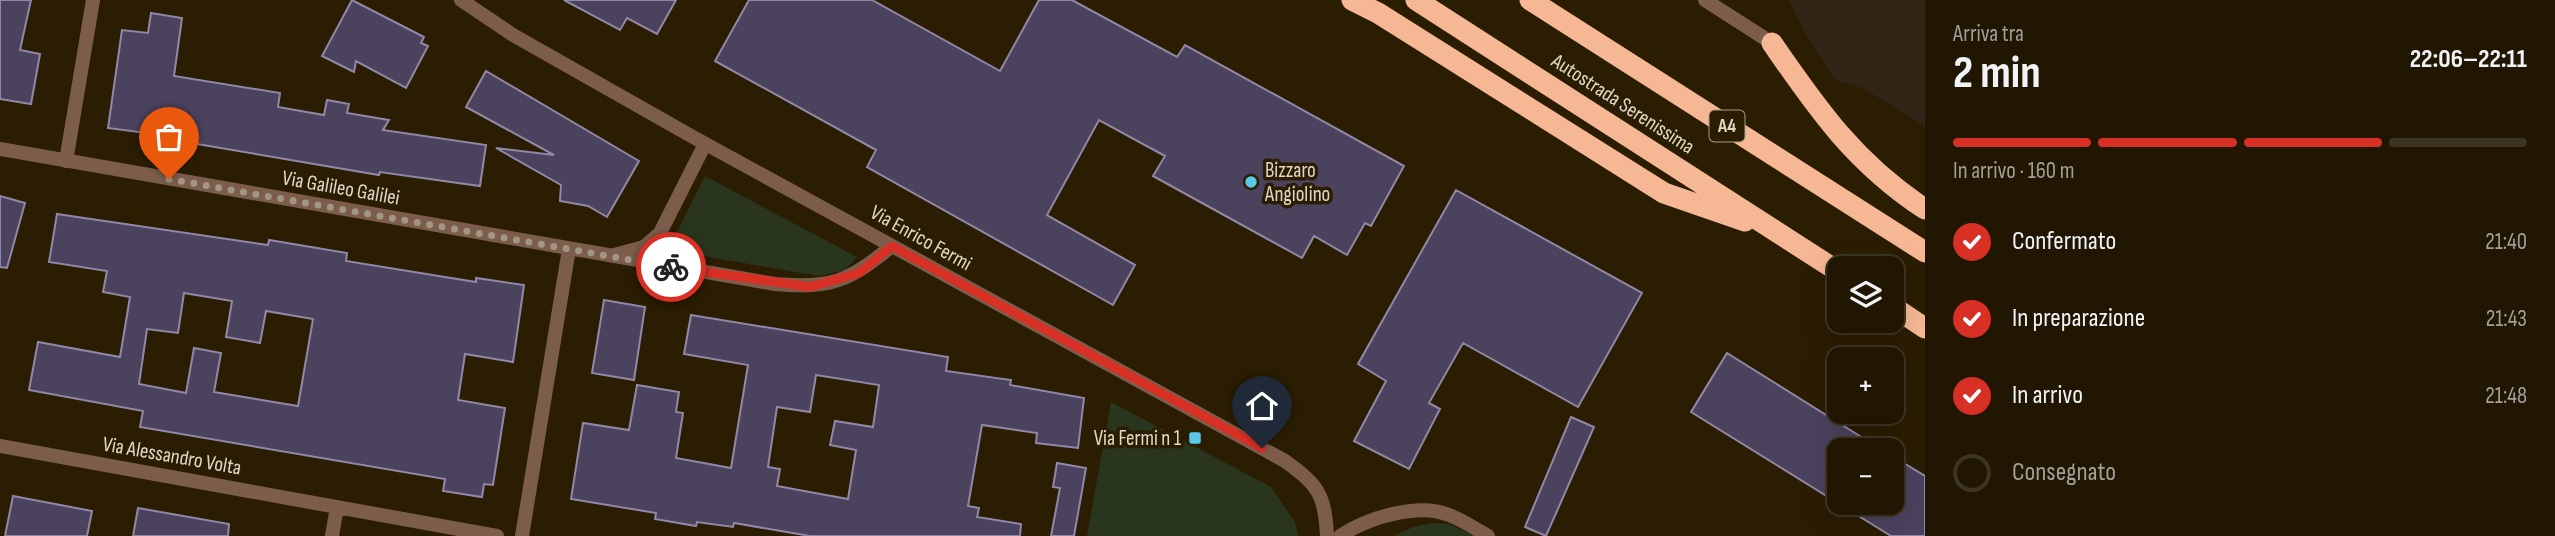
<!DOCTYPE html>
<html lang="it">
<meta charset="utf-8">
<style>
body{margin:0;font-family:"Sofia Sans Condensed",sans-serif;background:#281f0c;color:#f1f3f6;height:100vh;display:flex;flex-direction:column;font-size:26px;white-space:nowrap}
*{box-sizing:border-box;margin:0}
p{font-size:23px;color:#a29f99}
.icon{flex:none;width:38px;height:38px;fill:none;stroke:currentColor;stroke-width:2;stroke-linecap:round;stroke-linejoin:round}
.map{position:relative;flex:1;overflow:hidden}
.sheet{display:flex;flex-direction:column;background:#201602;width:630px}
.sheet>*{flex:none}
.tools{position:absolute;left:1827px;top:256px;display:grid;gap:14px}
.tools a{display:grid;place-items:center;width:77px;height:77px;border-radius:14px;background:#201602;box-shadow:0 7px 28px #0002,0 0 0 2px #3d3524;font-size:35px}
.pin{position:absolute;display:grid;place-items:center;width:60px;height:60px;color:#fff;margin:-72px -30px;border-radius:50% 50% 50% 0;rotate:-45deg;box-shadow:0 0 7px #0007}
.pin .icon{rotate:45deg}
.courier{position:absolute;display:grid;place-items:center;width:70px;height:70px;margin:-35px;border:5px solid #d93025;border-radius:50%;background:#fff;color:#222;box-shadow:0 2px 9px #0007}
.overview em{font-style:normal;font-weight:700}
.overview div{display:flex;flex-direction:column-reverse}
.overview{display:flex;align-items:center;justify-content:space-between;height:119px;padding:0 28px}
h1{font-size:46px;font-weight:700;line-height:52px}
.bar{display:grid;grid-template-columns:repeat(4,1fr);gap:10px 7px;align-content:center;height:84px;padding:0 28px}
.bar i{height:9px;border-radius:5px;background:#3d3524}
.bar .current{background:#d93025}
.bar p{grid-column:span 4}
ol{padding:0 28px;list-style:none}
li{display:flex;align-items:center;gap:21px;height:77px}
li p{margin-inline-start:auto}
li .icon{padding:7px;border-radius:50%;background:#d93025;color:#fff;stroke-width:4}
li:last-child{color:#a29f99}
li i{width:38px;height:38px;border:4px solid #3d3524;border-radius:50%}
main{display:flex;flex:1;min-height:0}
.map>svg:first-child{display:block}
.commercial{fill:#312417}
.green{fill:#29351d}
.building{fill:#4b425e;stroke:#9188a7;stroke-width:2;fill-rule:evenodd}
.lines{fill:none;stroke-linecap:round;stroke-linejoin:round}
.lane{stroke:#7c5d4c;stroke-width:14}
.street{stroke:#7c5d4c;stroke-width:14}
.highway{stroke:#f5b794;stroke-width:21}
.done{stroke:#a19682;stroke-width:7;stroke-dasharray:0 12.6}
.route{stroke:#d93025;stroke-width:9}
.poi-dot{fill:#5ac8e6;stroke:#2b1d02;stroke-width:2.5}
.labels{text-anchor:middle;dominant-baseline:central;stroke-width:7;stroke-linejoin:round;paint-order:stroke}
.shield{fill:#2b1d02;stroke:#aa9f8c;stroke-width:2}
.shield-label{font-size:19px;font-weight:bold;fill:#e0d7c7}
.street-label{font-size:21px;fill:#e0d7c7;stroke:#2b1d02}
.poi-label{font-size:21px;fill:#e0d7c7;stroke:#2b1d02;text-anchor:start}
</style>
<main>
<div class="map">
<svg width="1925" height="536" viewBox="0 0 1925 536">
<rect width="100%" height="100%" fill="#2b1d02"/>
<!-- commercial -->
<path class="commercial" d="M 1789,0 L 1925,0 L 1925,127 L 1865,89 L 1835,80 L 1808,38 Z"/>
<!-- green -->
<path class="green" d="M 705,176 L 857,257 L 845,270 L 819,276 L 679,252 L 674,248 L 676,234 Z
M 1111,402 L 1271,487 L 1295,522 L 1298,536 L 1087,536 Z
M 1432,523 L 1450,524 L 1474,536 L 1394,536 L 1413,527 Z"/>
<!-- building -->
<path class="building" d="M 0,0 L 31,0 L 20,50 L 40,54 L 31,104 L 0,99 Z
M 352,0 L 424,37 L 421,43 L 428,46 L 406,88 L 356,61 L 354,72 L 322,56 Z
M 564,0 L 676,0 L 657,34 L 627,18 L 620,30 Z
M 749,0 L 872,0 L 1000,71 L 1039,0 L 1072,0 L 1177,57 L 1185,45 L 1404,166 L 1371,226 L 1365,223 L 1347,255 L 1314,236 L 1302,258 L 1153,176 L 1165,156 L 1099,120 L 1047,215 L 1135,265 L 1113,305 L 867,167 L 876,150 L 715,61 Z
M 151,13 L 182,18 L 174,76 L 280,93 L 278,107 L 324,115 L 327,100 L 349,104 L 347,113 L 389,120 L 383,130 L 486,145 L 480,186 L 380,172 L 379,175 L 191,143 L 192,139 L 108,128 L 122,30 L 148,33 Z
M 486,71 L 639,161 L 607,217 L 588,206 L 560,201 L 561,185 L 496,148 L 554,155 L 466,107 Z
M 1456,190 L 1642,293 L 1578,407 L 1463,343 L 1429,403 L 1440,409 L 1409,469 L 1354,441 L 1386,381 L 1358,364 Z
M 0,196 L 25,203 L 7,268 L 0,267 Z
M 57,214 L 268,245 L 269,240 L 347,253 L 346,261 L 476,282 L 476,278 L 524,285 L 513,362 L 465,354 L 458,400 L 505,408 L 493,485 L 484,484 L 482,497 L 443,491 L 445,479 L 140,427 L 143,411 L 29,390 L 38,342 L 120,357 L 130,297 L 103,292 L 107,271 L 49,262 ZM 184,293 L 232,301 L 226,337 L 260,343 L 266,311 L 313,319 L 298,406 L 214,392 L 221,353 L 194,348 L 186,393 L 139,384 L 147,329 L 178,333 Z
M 604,300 L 645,307 L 634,380 L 592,373 Z
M 691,315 L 948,357 L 946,371 L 1011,380 L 1010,385 L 1084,398 L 1078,448 L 1036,443 L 1037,433 L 982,425 L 968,506 L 979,508 L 977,517 L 1021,524 L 1020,536 L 810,536 L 734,523 L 733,527 L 697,522 L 696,526 L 655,519 L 656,513 L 571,499 L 583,423 L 629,430 L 637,385 L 679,392 L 676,412 L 683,413 L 676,458 L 731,468 L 748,365 L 684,354 ZM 816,375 L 879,385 L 873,427 L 835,421 L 830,445 L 856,450 L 848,499 L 777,486 L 780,469 L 768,467 L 777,407 L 810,412 Z
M 1727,353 L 1882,450 L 1839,450 L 1839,502 L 1892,502 L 1892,456 L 1925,476 L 1925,536 L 1891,536 L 1691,412 Z
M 1571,417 L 1594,427 L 1546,536 L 1525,527 Z
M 1057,463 L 1086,468 L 1074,536 L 1051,536 L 1060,488 L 1053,487 Z
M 13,496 L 92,511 L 87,536 L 5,536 Z
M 138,508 L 229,524 L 228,536 L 133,536 Z"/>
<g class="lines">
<!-- lane -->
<path class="lane" d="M 1705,0 L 1772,43"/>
<!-- street -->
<path class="street" d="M 461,0 L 513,35 L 693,137 L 1285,461 C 1318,485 1325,494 1327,536
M 0,149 L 775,284 C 832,289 849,281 892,246
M 66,161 L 93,0
M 660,233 C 660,251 671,257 684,267
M 614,255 L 644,247 L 660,233 L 705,144
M 0,446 L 497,536
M 332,536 L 337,507
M 522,536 L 569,249
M 1340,536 C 1367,518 1418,502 1449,515 C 1463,520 1475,529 1488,536"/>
<!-- highway -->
<path class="highway" d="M 1352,0 L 1378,13 L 1664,193 L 1745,221
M 1416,0 L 1839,272
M 1530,0 L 1925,252
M 1772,43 C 1818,110 1856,164 1925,209
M 1892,306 L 1925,328"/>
</g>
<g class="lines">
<!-- done -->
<path class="done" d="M 169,179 L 671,267"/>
<!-- route -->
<path class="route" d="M 671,267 L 810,287 L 859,273 L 892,246 L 1262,448"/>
</g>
<!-- markers -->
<g class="poi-dot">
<circle cx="1251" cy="182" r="7"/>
<rect x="1188" y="431" width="14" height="14" rx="3.5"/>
</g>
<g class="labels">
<!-- shield labels -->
<rect class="shield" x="1709.5" y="110.5" width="35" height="31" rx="5"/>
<g class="shield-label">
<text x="1727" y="126">A4</text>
</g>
<!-- street labels -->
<g class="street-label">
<text transform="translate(1623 104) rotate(33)">Autostrada Serenissima</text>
<text transform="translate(341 188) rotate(10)">Via Galileo Galilei</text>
<text transform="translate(921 238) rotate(29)">Via Enrico Fermi</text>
<text transform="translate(172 456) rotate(10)">Via Alessandro Volta</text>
</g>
<!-- poi labels -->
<g class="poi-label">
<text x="1265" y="170">Bizzaro<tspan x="1265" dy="24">Angiolino</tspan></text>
<text x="1181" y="438" text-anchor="end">Via Fermi n 1</text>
</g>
</g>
</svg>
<div class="tools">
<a><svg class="icon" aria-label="layers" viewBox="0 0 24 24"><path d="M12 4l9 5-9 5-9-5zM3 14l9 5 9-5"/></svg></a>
<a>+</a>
<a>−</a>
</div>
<div class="pin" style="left:169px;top:179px;background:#ea580c"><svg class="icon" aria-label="bag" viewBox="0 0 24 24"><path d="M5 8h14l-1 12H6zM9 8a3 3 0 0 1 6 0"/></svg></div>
<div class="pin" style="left:1262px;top:448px;background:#1f2937"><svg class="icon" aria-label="home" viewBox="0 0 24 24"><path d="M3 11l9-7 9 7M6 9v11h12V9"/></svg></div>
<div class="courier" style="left:671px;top:267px"><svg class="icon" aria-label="bike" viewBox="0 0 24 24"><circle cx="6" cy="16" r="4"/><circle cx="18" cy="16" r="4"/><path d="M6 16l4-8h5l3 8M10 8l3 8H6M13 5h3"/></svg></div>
</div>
<section class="sheet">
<div class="overview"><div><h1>2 min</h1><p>Arriva tra</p></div><em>22:06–22:11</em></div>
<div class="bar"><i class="current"></i><i class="current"></i><i class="current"></i><i></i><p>In arrivo · 160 m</p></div>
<ol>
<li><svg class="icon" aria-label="check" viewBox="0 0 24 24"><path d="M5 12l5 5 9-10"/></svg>Confermato<p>21:40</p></li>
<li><svg class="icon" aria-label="check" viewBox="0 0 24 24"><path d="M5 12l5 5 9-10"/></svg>In preparazione<p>21:43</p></li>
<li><svg class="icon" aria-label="check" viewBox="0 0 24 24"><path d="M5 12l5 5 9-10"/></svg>In arrivo<p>21:48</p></li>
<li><i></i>Consegnato</li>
</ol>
</section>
</main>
